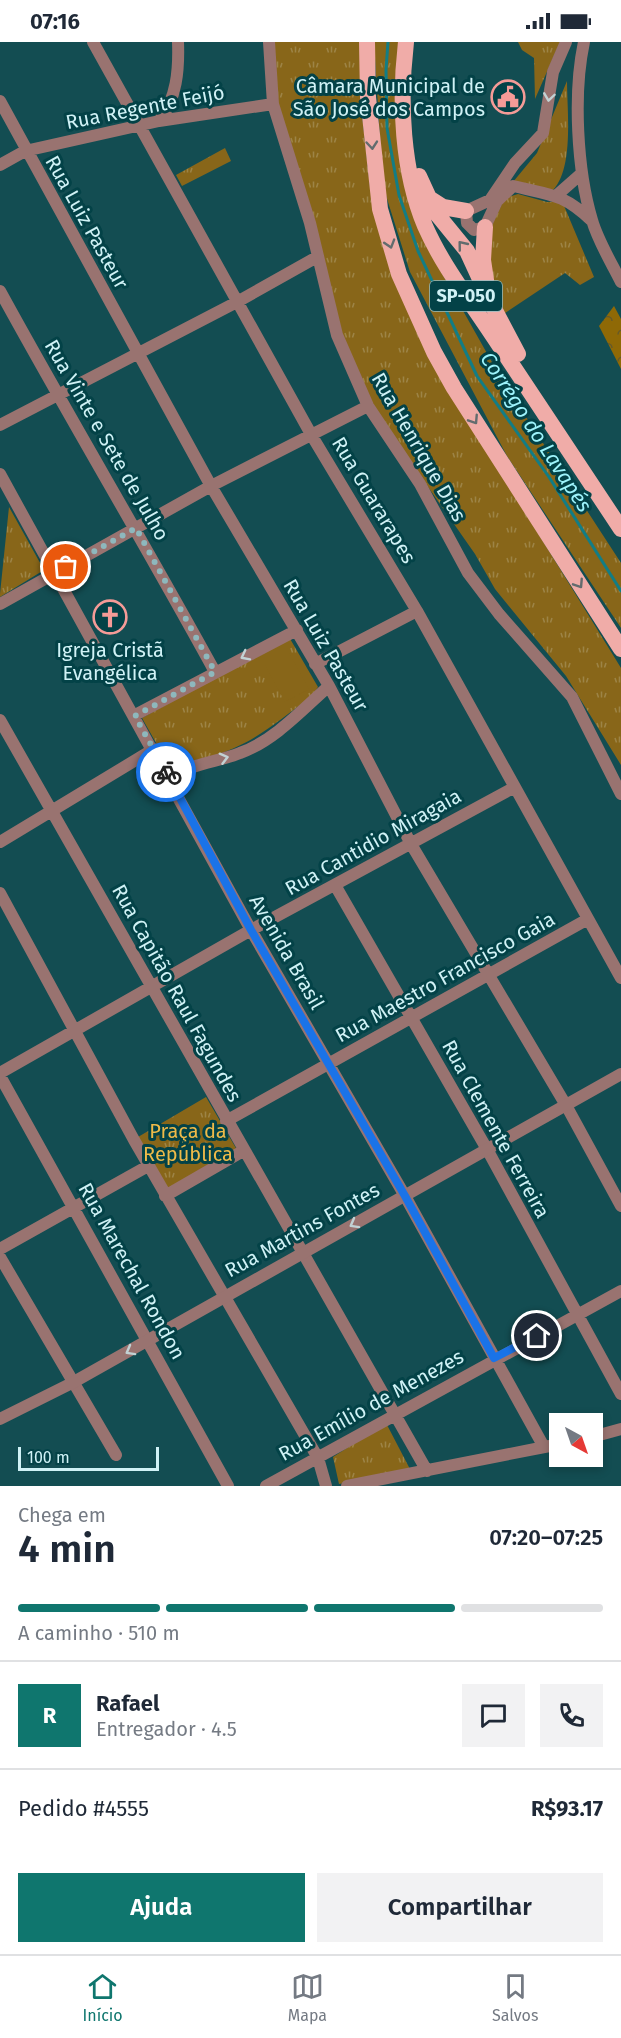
<!DOCTYPE html>
<html lang="pt">
<meta charset="utf-8">
<style>
body{margin:0;font-family:"Fira Sans",sans-serif;background:#f2f2f3;color:#1f2937;height:100vh;display:flex;flex-direction:column;font-size:22px;white-space:nowrap}
*{box-sizing:border-box;margin:0}
p{font-size:20px;color:#747a83}
.icon{flex:none;width:33px;height:33px;fill:none;stroke:currentColor;stroke-width:2;stroke-linecap:round;stroke-linejoin:round}
.map{position:relative;height:1444px;overflow:hidden}
.panel{display:flex;flex-direction:column;background:#fff;flex:1}
.panel>*{flex:none}
.needle{width:39px;rotate:140deg}
.controls{position:absolute;left:549px;top:1371px;display:grid;gap:12px}
.controls a{display:grid;place-items:center;width:54px;height:54px;border-radius:0px;background:#fff;box-shadow:0 3px 9px #0003;font-size:30px}
.scale{position:absolute;left:18px;bottom:15px;width:141px;box-sizing:border-box;padding-left:6px;border:3px solid #d0f2f6;border-top:0;font-size:16px;line-height:21px;white-space:nowrap;color:#d0f2f6;-webkit-text-stroke:4px #034247;paint-order:stroke}
.pin{position:absolute;display:grid;place-items:center;width:51px;height:51px;color:#fff;margin:-26px;border:3px solid #fff;border-radius:50%;box-shadow:0 2px 6px #0007}
.courier{position:absolute;display:grid;place-items:center;width:60px;height:60px;margin:-30px;border:4px solid #1a73e8;border-radius:50%;background:#fff;color:#222;box-shadow:0 2px 8px #0007}
.overview em{font-style:normal;font-weight:600}
.overview div{display:flex;flex-direction:column-reverse}
.overview{display:flex;align-items:center;justify-content:space-between;height:102px;padding:0 18px}
h1{font-size:39px;font-weight:600;line-height:45px}
.bar{display:grid;grid-template-columns:repeat(4,1fr);gap:9px 6px;align-content:center;height:72px;padding:0 18px}
.bar i{height:8px;border-radius:4px;background:#e0e1e3}
.bar .on{background:#0f766e}
.bar p{grid-column:span 4}
.line{display:flex;align-items:center;gap:15px;padding:0 18px;border-top:2px solid #e0e1e3}
.line div{flex:1}
.round{display:grid;place-items:center;flex:none;width:63px;height:63px;border-radius:0px;background:#f2f2f3}
.button{display:flex;gap:12px;margin-top:auto;padding:12px 18px}
.button a{flex:1;height:69px;border-radius:0px;background:#0f766e;color:#fff;font-size:24px;font-weight:600;line-height:69px;text-align:center}
.button a+a{background:#f2f2f3;color:#1f2937}
.status{display:flex;justify-content:space-between;align-items:center;height:42px;padding:0 30px;background:#fff;direction:ltr}
.status svg{height:16px;fill:currentColor}
.dock{display:flex;justify-content:space-around;align-items:center;height:84px;border-top:2px solid #e0e1e3;background:#fff;font-size:16px;color:#747a83}
.dock a{display:grid;justify-items:center;gap:3px}
.dock .on{color:#0f766e}
.map>svg:first-child{display:block}
.grass{fill:url(#grass-tufts)}
.forest{fill:url(#forest-crowns)}
.pitch{fill:#886619}
.lines{fill:none;stroke-linecap:round;stroke-linejoin:round}
.stream{stroke:#127d85;stroke-width:3}
.minor{stroke:#997370;stroke-width:12}
.tertiary{stroke:#997370;stroke-width:12}
.trunk{stroke:#f0aca8;stroke-width:16}
.oneway{stroke:#c2d2d4}
.oneway2{stroke:#626c6e}
.done{stroke:#8eb8bd;stroke-width:6;stroke-dasharray:0 10.8}
.route{stroke:#1a73e8;stroke-width:8}
.labels{text-anchor:middle;dominant-baseline:central;stroke-width:6;stroke-linejoin:round;paint-order:stroke}
.shield{fill:#034247;stroke:#92bdc2;stroke-width:1.5}
.shield-label{font-size:18px;font-weight:bold;fill:#d0f2f6}
.poi-label{font-size:20px;fill:#d0f2f6;stroke:#034247;text-anchor:end}
.street-label{font-size:20px;fill:#d0f2f6;stroke:#034247}
.park-label{font-size:20px;fill:#eeba49;stroke:#034247}
.water-label{font-size:21px;font-style:italic;fill:#9ef4fc;stroke:#034247}
</style>
<div class="status"><b>07:16</b><svg viewBox="0 0 49 12"><path d="M0 12V9h3v3zM5 12V6h3v6zM10 12V3h3v9zM15 12V0h3v12zM26 1h20v11H26zM47 4h2v5h-2z"/></svg></div>
<div class="map">
<svg width="621" height="1444" viewBox="0 0 621 1444">
<defs>
<pattern id="grass-tufts" width="24" height="20" patternUnits="userSpaceOnUse" patternTransform="scale(1.5)"><rect width="24" height="20" fill="#886619"/><path d="M3 7l-1-3M5 7V3M7 7l1-3M15 17l-1-3M17 17v-4M19 17l1-3" fill="none" stroke="#9d8446"/></pattern>
<pattern id="forest-crowns" width="20" height="18" patternUnits="userSpaceOnUse" patternTransform="scale(1.5)"><rect width="20" height="18" fill="#8f6906"/><path d="M2 6a3 3 0 1 1 6 0M12 15a3 3 0 1 1 6 0" fill="none" stroke="#665928"/></pattern>
</defs>
<rect width="100%" height="100%" fill="#134d52"/>
<!-- grass -->
<path class="grass" d="M 273,0 L 360,0 L 360,55 L 370,145 L 398,234 L 491,415 L 621,626 L 621,723 L 566,634 L 495,547 L 475,512 L 370,362 L 340,292 L 275,60 Z
M 374,0 L 400,0 L 399,80 L 435,219 L 502,338 L 621,521 L 621,586 L 507,414 L 410,230 L 383,144 Z
M 518,0 L 560,0 L 535,57 L 534,16 L 522,8 Z
M 567,39 C 567,69 574,126 553,148 L 513,140 L 537,111 Z
M 225,106 L 231,119 L 182,144 L 176,133 Z
M 518,152 L 547,160 L 562,159 L 594,235 L 580,243 L 565,231 L 502,273 C 491,251 486,212 491,187 C 494,176 500,166 505,156 Z
M 9,465 L 44,528 L 0,555 L 0,552 Z
M 289,595 L 318,645 L 312,654 C 260,693 237,715 168,722 L 142,676 Z
M 206,1055 L 237,1108 L 167,1148 L 138,1095 Z
M 386,1381 L 411,1429 L 339,1442 L 333,1415 Z"/>
<!-- forest -->
<path class="forest" d="M 614,264 L 621,277 L 621,327 L 599,284 Z"/>
<!-- pitch -->
<path class="pitch" d="M 289,611 L 309,647 L 285,660 L 265,623 Z"/>
<g class="lines">
<!-- stream -->
<path class="stream" d="M 388,0 L 386,28 L 387,86 L 399,153 L 418,209 L 477,334 L 549,435 L 621,549"/>
<!-- minor -->
<path class="minor" d="M 93,0 L 312,394 L 417,569 L 621,936
M 269,0 L 273,62 L 310,181 L 337,293 L 368,364 L 420,442 L 468,531 L 499,572 L 572,655 L 621,752
M 566,0 L 553,30 L 543,91 L 515,121 L 490,158 L 466,169 L 467,181 L 474,188 L 485,185 L 497,159 L 513,144 C 550,153 563,151 592,179
M 584,0 C 573,51 577,128 592,178 C 598,199 611,220 621,240
M 0,59 L 211,444 L 329,644 L 411,802 L 567,1065 L 621,1164
M 159,79 C 177,57 179,27 178,0
M 0,123 L 25,109 L 159,79 L 273,62
M 557,153 L 582,131
M 0,249 C 70,377 145,502 215,630
M 0,383 L 237,260 L 317,215
M 0,432 L 251,888 L 405,1154 L 544,1405
M 0,562 L 211,444 L 368,364
M 315,622 L 417,569
M 135,673 L 297,588
M 0,678 L 427,1429
M 171,738 C 191,720 216,721 240,711 C 274,699 303,667 329,644
M 0,800 L 154,707
M 335,843 L 488,1109 L 621,1352
M 0,851 L 134,1098 L 318,1416 L 326,1444
M 0,1031 L 251,888 L 515,745
M 0,1034 L 228,1444
M 226,1079 L 588,877
M 165,1154 L 243,1109
M 0,1207 L 148,1124
M 0,1215 L 116,1413
M 592,1395 L 621,1387
M 266,1444 L 621,1249
M 347,1444 L 560,1402"/>
<!-- tertiary -->
<path class="tertiary" d="M 0,1377 L 72,1341 L 621,1032"/>
<!-- trunk -->
<path class="trunk" d="M 367,0 L 368,55 L 380,167 L 399,232 L 434,310 L 454,346 L 621,607
M 406,0 C 399,59 402,129 425,184 C 443,225 471,260 495,297 C 537,360 579,424 621,487
M 419,134 L 436,171 L 467,209 L 490,259 L 518,312
M 429,156 L 443,165 L 466,169
M 485,185 L 483,218 L 486,238"/>
</g>
<!-- one-way arrows -->
<defs><path id="oneway-chevron" d="M-2-3.5L2.5 0L-2 3.5" fill="none" stroke-width="1.6" stroke-linecap="round" stroke-linejoin="round" transform="scale(1.5)"/></defs>
<g class="oneway">
<use href="#oneway-chevron" transform="translate(549 55) rotate(98)"/>
<use href="#oneway-chevron" transform="translate(245 614) rotate(153)"/>
<use href="#oneway-chevron" transform="translate(224 716) rotate(-15)"/>
<use href="#oneway-chevron" transform="translate(354 1182) rotate(151)"/>
<use href="#oneway-chevron" transform="translate(130 1309) rotate(151)"/>
</g>
<g class="oneway2">
<use href="#oneway-chevron" transform="translate(372 103) rotate(85)"/>
<use href="#oneway-chevron" transform="translate(390 202) rotate(73)"/>
<use href="#oneway-chevron" transform="translate(462 203) rotate(-129)"/>
<use href="#oneway-chevron" transform="translate(474 378) rotate(57)"/>
<use href="#oneway-chevron" transform="translate(579 542) rotate(57)"/>
</g>
<g class="lines">
<!-- done -->
<path class="done" d="M 66,525 L 136,486 L 215,630 L 135,674 L 166,730"/>
<!-- route -->
<path class="route" d="M 166,730 L 251,888 L 405,1154 L 494,1316 L 537,1294"/>
</g>
<!-- icons -->
<defs>
<g id="civic-ring" transform="scale(1.725)"><circle r="9.5" fill="#034247" stroke="#f59b97" stroke-width="1.5"/><path d="M-.6-6.5H3V-4.5H.6V-3L4-1V1h2V6H-6V1h2V-1L-.6-3ZM-1.2 2.5V6h2.4V2.5Z" fill="#f59b97"/></g>
<g id="church-ring" transform="scale(1.725)"><circle r="9.5" fill="#034247" stroke="#f59b97" stroke-width="1.5"/><path d="M-1.2-6h2.4v3.5h3.3v2.4h-3.3V6h-2.4V-.1h-3.3v-2.4h3.3Z" fill="#f59b97"/></g>
</defs>
<g fill-rule="evenodd">
<use href="#civic-ring" x="508" y="55"/>
<use href="#church-ring" x="110" y="575"/>
</g>
<g class="labels">
<!-- shield labels -->
<rect class="shield" x="430" y="239" width="72" height="30" rx="4.5"/>
<g class="shield-label">
<text x="466" y="254">SP-050</text>
</g>
<!-- poi labels -->
<g class="poi-label">
<text x="485" y="44">Câmara Municipal de<tspan x="485" dy="23">São José dos Campos</tspan></text>
<text x="110" y="608" text-anchor="middle">Igreja Cristã<tspan x="110" dy="23">Evangélica</tspan></text>
</g>
<!-- street labels -->
<g class="street-label">
<text transform="translate(145 65) rotate(-11)">Rua Regente Feijó</text>
<text transform="translate(87 180) rotate(61)">Rua Luiz Pasteur</text>
<text transform="translate(107 398) rotate(60)">Rua Vinte e Sete de Julho</text>
<text transform="translate(419 405) rotate(60)">Rua Henrique Dias</text>
<text transform="translate(374 458) rotate(59)">Rua Guararapes</text>
<text transform="translate(326 603) rotate(60)">Rua Luiz Pasteur</text>
<text transform="translate(373 800) rotate(-29)">Rua Cantidio Miragaia</text>
<text transform="translate(287 910) rotate(60)">Avenida Brasil</text>
<text transform="translate(445 935) rotate(-29)">Rua Maestro Francisco Gaia</text>
<text transform="translate(177 951) rotate(61)">Rua Capitão Raul Fagundes</text>
<text transform="translate(496 1087) rotate(61)">Rua Clemente Ferreira</text>
<text transform="translate(302 1188) rotate(-29)">Rua Martins Fontes</text>
<text transform="translate(132 1229) rotate(61)">Rua Marechal Rondon</text>
<text transform="translate(371 1363) rotate(-29)">Rua Emílio de Menezes</text>
</g>
<!-- park labels -->
<g class="park-label">
<text x="188" y="1089">Praça da<tspan x="188" dy="23">República</tspan></text>
</g>
<!-- water labels -->
<g class="water-label">
<text transform="translate(536 390) rotate(57)">Corrégo do Lavapés</text>
</g>
</g>
</svg>
<div class="controls">
<a><svg class="needle" viewBox="-14 -14 28 28"><path d="M0-13l5 13h-10z" fill="#e53935"/><path d="M0 13l5-13h-10z" fill="#747a83"/></svg></a>
</div>
<div class="scale">100 m</div>
<div class="pin" style="left:66px;top:525px;background:#ea580c"><svg class="icon" aria-label="bag" viewBox="0 0 24 24"><path d="M5 8h14l-1 12H6zM9 8a3 3 0 0 1 6 0"/></svg></div>
<div class="pin" style="left:537px;top:1294px;background:#1f2937"><svg class="icon" aria-label="home" viewBox="0 0 24 24"><path d="M3 11l9-7 9 7M6 9v11h12V9"/></svg></div>
<div class="courier" style="left:166px;top:730px"><svg class="icon" aria-label="bike" viewBox="0 0 24 24"><circle cx="6" cy="16" r="4"/><circle cx="18" cy="16" r="4"/><path d="M6 16l4-8h5l3 8M10 8l3 8H6M13 5h3"/></svg></div>
</div>
<section class="panel">
<div class="overview"><div><h1>4 min</h1><p>Chega em</p></div><em>07:20–07:25</em></div>
<div class="bar"><i class="on"></i><i class="on"></i><i class="on"></i><i></i><p>A caminho · 510 m</p></div>
<div class="line" style="height:108px"><b class="round" style="background:#0f766e;color:#fff">R</b><div><b>Rafael</b><p>Entregador · 4.5</p></div><a class="round"><svg class="icon" aria-label="chat" viewBox="0 0 24 24"><path d="M4 5h16v11H9l-5 4z"/></svg></a><a class="round"><svg class="icon" aria-label="phone" viewBox="0 0 24 24"><path d="M5 4h4l2 5-3 2q2 4 5 5l2-3 5 2v4C11 20 4 13 5 4z"/></svg></a></div>
<div class="line" style="height:78px"><div>Pedido #4555</div><b>R$93.17</b></div>
<div class="button"><a>Ajuda</a><a>Compartilhar</a></div>
</section>
<nav class="dock">
<a class="on"><svg class="icon" aria-label="home" viewBox="0 0 24 24"><path d="M3 11l9-7 9 7M6 9v11h12V9"/></svg>Início</a>
<a><svg class="icon" aria-label="map" viewBox="0 0 24 24"><path d="M3 6l6-2 6 2 6-2v14l-6 2-6-2-6 2zM9 4v14M15 6v14"/></svg>Mapa</a>
<a><svg class="icon" aria-label="saved" viewBox="0 0 24 24"><path d="M7 4h10v16l-5-4-5 4z"/></svg>Salvos</a>
</nav>
